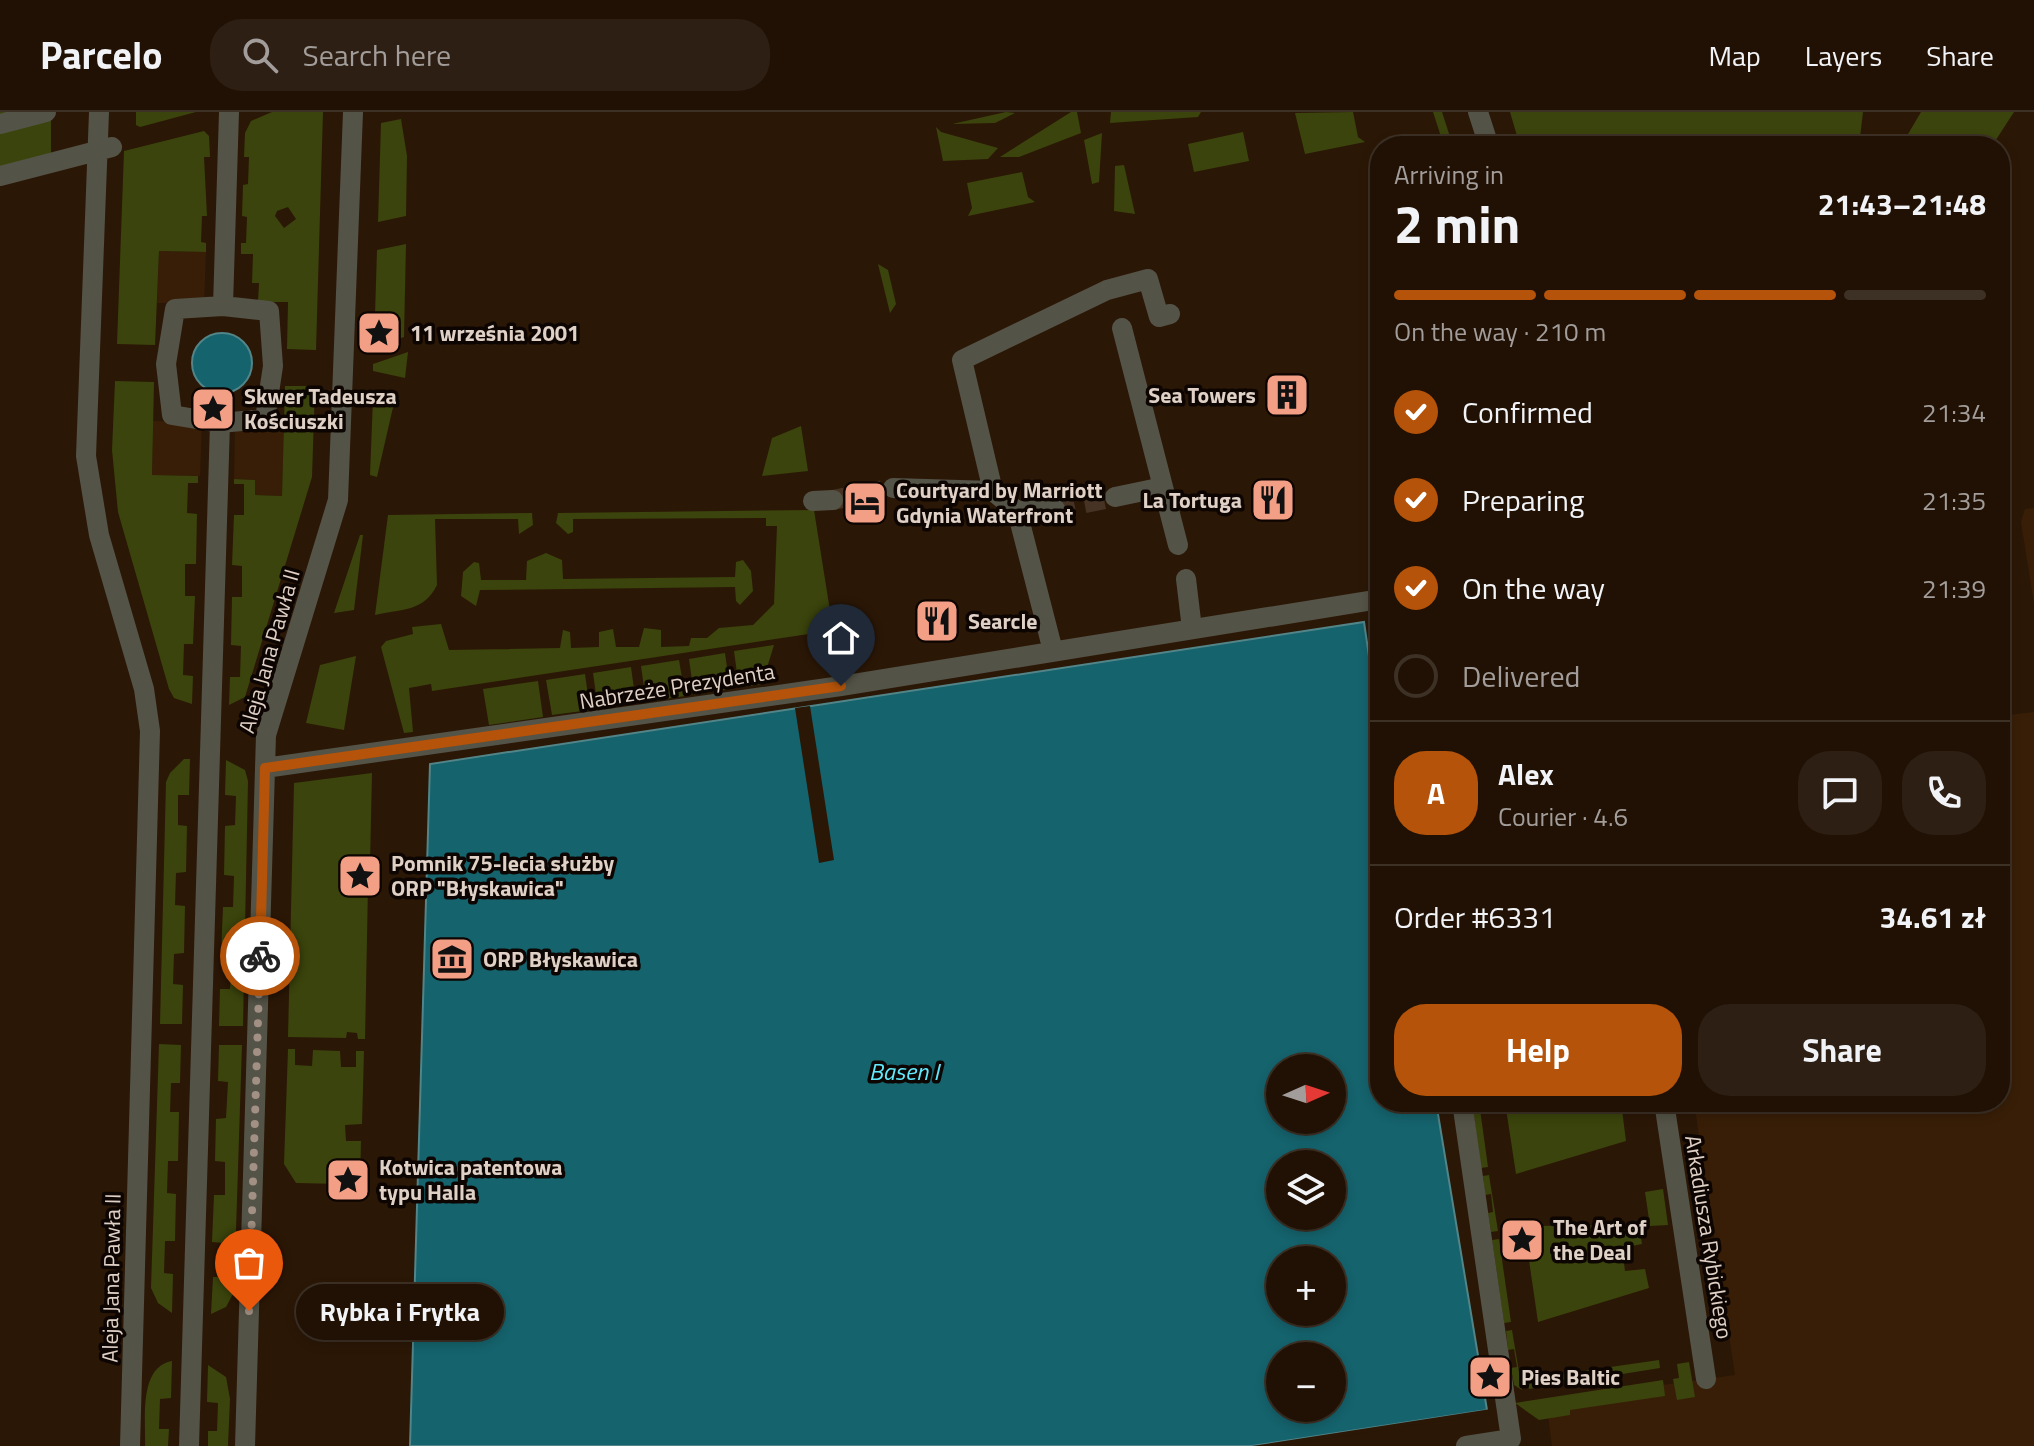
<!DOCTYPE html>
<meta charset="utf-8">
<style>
body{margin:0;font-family:"Titillium Web",sans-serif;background:#2d1f13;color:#f1f3f6;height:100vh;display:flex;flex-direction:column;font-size:30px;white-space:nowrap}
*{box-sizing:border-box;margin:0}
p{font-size:26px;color:#a29d9a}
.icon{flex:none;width:44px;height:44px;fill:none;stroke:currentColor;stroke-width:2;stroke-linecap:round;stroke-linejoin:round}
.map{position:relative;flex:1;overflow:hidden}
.side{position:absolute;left:1370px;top:24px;width:640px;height:976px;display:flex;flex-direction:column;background:#201104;border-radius:32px;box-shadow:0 4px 12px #0003,0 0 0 2px #3d3126}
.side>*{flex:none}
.needle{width:52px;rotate:87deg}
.controls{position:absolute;left:1266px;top:942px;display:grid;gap:16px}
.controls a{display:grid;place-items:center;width:80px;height:80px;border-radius:50%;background:#201104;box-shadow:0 4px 12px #0003,0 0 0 2px #3d3126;font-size:40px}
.pin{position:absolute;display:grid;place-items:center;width:68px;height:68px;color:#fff;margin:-82px -34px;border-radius:50% 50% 50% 0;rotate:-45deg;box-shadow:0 0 8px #0007}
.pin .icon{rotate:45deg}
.courier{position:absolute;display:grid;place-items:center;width:80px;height:80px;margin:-40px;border:6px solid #b45309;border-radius:50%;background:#fff;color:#222;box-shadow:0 2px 10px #0007}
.bubble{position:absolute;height:56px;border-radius:28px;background:#201104;box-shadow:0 4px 12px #0003,0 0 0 2px #3d3126;font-size:26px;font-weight:700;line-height:56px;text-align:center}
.overview em{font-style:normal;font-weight:700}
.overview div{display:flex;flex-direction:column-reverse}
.overview{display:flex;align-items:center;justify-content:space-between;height:136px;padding:0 24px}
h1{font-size:52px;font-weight:700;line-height:60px}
.bar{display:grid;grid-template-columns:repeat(4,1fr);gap:12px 8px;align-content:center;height:96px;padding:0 24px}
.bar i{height:10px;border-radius:6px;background:#3d3126}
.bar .current{background:#b45309}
.bar p{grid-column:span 4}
.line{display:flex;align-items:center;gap:20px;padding:0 24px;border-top:2px solid #3d3126}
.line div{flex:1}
.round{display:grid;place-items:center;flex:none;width:84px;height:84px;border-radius:32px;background:#2d1f13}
ol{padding:0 24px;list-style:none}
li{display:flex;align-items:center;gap:24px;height:88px}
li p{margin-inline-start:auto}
li .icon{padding:8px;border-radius:50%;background:#b45309;color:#fff;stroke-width:4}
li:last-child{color:#a29d9a}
li i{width:44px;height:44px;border:4px solid #3d3126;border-radius:50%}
.action{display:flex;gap:16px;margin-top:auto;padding:16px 24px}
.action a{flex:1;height:92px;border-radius:32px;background:#b45309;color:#fff;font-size:32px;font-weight:700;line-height:92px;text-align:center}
.action a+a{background:#2d1f13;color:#f1f3f6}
header{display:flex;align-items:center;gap:48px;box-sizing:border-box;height:112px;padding:0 40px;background:#201104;border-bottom:2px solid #3d3126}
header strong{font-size:38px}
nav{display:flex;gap:44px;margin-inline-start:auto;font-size:28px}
.search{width:560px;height:72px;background:#2d1f13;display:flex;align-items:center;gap:20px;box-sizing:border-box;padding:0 28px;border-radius:32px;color:#a29d9a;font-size:30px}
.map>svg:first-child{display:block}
.built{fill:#381e07}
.green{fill:#3b440c;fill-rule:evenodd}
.water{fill:#15636d;stroke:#528488;stroke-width:2;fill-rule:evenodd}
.pier{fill:#2b1706}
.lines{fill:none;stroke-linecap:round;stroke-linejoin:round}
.minor-tunnel{stroke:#463323;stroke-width:20;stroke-dasharray:20 10;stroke-linecap:butt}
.minor{stroke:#545347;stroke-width:20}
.done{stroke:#a19083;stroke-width:8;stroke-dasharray:0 14.4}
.route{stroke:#b45309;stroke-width:10}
.labels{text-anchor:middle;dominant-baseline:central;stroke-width:7;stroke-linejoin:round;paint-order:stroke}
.poi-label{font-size:22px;font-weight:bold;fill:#e0d1c7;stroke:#0d0502;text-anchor:start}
.street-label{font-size:22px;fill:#e0d1c7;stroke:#0d0502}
.water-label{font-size:24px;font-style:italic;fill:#61eafe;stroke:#0d0502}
</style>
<header>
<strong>Parcelo</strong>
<div class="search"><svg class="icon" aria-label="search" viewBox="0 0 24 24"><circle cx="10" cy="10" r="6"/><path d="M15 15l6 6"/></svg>Search here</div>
<nav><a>Map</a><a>Layers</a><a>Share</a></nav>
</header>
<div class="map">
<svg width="2034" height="1334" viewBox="0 0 2034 1334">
<rect width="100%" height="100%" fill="#2b1706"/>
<!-- built -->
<path class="built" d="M 159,139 L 206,140 L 204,192 L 157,191 Z
M 153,309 L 202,311 L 200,364 L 152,363 Z
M 235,314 L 284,315 L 282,384 L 255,383 L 255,368 L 234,367 Z
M 2034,396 L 2034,492 L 2021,410 L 2025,397 Z
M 2034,600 L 2034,1334 L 1552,1334 L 1546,1289 L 1735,1263 L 1694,990 L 2000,990 L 2000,604 Z"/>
<!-- green -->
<path class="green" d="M 0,0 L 51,0 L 51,45 L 0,58 Z
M 136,0 L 196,0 L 140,15 L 136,13 Z
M 272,0 L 323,0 L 316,238 L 287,237 L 288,190 L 258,190 L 259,171 L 252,171 L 253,142 L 241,142 L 241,131 L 246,131 L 247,105 L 242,104 L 243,73 L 248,72 L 249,45 L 244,45 L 245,21 L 251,9 ZM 288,95 L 296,107 L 284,116 L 275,104 L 277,99 Z
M 1006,0 L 1015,1 L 995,11 L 952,12 Z
M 1071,0 L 1077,0 L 1081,21 L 1019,45 L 1000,45 Z
M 1111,0 L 1201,0 L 1198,5 L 1110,11 Z
M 1353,0 L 1358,25 L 1365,30 L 1305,42 L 1295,1 Z
M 1433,0 L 1442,0 L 1453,34 L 1444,34 Z
M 1510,0 L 1863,0 L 1859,34 L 1520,34 Z
M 1921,0 L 2014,0 L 1992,34 L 1901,34 Z
M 401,7 L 407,44 L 406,104 L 378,110 L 381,11 Z
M 936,15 L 941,20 L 998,36 L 988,47 L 943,49 Z
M 204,19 L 209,24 L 210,45 L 204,45 L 207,104 L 202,104 L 201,130 L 206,131 L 206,140 L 159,139 L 155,233 L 117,232 L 124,39 Z
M 1243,20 L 1249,49 L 1194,60 L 1188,32 Z
M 1102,21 L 1099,70 L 1092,72 L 1084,28 Z
M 1124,53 L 1135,102 L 1114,99 L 1115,54 Z
M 1022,60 L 1028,85 L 1035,90 L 968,104 L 972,96 L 967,71 Z
M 406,132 L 404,225 L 374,236 L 377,138 Z
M 878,152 L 888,158 L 896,192 L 890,201 Z
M 408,240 L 405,266 L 373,259 L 373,252 Z
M 115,269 L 154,270 L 152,363 L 198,364 L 198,371 L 188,371 L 187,401 L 197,402 L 196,452 L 185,452 L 185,484 L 195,484 L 193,532 L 184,532 L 183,563 L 193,564 L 192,592 L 174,586 L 169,577 L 118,400 L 112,338 Z
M 285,274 L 315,274 L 312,365 L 245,585 L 229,593 L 230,565 L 240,565 L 241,534 L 231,533 L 232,485 L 242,485 L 242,454 L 232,453 L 234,403 L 244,403 L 244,372 L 234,372 L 234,367 L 255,368 L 255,383 L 282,384 Z
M 373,286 L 394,291 L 377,365 L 370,363 Z
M 801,314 L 808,359 L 762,364 L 772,326 Z
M 814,398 L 831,505 L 821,506 L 822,520 L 432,579 L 431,572 L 409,576 L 413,620 L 404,621 L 381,535 L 386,529 L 413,522 L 412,515 L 441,512 L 449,538 L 560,536 L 563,518 L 570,520 L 571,536 L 599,535 L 599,520 L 613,517 L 616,535 L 639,535 L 644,516 L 661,518 L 661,535 L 689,534 L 691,526 L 707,526 L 719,516 L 753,513 L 774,492 L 777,414 L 766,414 L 766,406 L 573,407 L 573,420 L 568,422 L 556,411 L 558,401 Z
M 532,401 L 533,413 L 519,422 L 518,407 L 435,407 L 437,473 C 424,500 401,497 375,503 L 388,403 Z
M 360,423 L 363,423 L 354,498 L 334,501 Z
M 546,441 L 562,448 L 563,467 L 735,465 L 736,450 L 743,448 L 751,459 L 753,479 L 740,493 L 736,489 L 735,475 L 480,478 L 476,494 L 461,484 L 463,460 L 474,450 L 479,451 L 481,468 L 526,468 L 527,449 Z
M 774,533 L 762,572 L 739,576 L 734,539 Z
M 725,541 L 730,577 L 694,583 L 689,547 Z
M 356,544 L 344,618 L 306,611 L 320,553 Z
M 679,548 L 685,584 L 646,590 L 641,554 Z
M 631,555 L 636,591 L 598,597 L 593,561 Z
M 585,562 L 590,598 L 552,603 L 546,568 Z
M 538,569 L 543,605 L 489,613 L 483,577 Z
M 184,647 L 190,647 L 189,683 L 178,683 L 178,713 L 187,714 L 186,760 L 176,761 L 175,793 L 185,794 L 184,841 L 174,842 L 173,872 L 183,873 L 182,912 L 160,912 L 166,670 L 170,661 Z
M 226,648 L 245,658 L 248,669 L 243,914 L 219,914 L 220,877 L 230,877 L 231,845 L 221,844 L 223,795 L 233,795 L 234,764 L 224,763 L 225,714 L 235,713 L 236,684 L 225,683 Z
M 372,661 L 370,752 L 362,752 L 362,774 L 368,775 L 365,927 L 358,927 L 357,921 L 347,920 L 346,926 L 288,925 L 294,671 Z
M 159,932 L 181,933 L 180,971 L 171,971 L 170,1000 L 179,1000 L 178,1049 L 168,1049 L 167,1081 L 176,1082 L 175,1129 L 165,1129 L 164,1161 L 173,1162 L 172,1201 L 158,1191 L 151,1176 Z
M 219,933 L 242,933 L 234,1180 L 226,1195 L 211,1202 L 213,1165 L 222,1165 L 223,1131 L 212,1130 L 214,1083 L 225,1083 L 225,1050 L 215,1049 L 216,1007 L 226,1006 L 228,970 L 218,969 Z
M 288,937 L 295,937 L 295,953 L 312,954 L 313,938 L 340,939 L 341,955 L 356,955 L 356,939 L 364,939 L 362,1012 L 345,1013 L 346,1029 L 361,1029 L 360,1072 L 354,1072 L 354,1059 L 342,1059 L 342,1072 L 296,1071 L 284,1052 Z
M 1472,990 L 1479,990 L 1488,1055 L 1481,1056 Z
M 1505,990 L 1621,990 L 1626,1029 L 1516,1062 Z
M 1489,1063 L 1498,1119 L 1491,1120 L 1488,1101 L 1493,1100 L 1491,1082 L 1485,1083 L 1483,1064 Z
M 1663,1077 L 1668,1113 L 1650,1114 L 1645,1080 Z
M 1639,1113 L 1642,1132 L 1622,1136 L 1625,1159 L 1645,1157 L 1649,1176 L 1538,1210 L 1524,1114 Z
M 1499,1127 L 1511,1210 L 1504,1211 L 1492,1128 Z
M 1512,1218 L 1522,1278 L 1514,1273 L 1511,1256 L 1517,1255 L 1514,1237 L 1508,1238 L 1506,1219 Z
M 1659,1248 L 1660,1256 L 1529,1277 L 1527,1267 Z
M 172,1249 L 171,1286 L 160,1287 L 159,1317 L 169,1317 L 168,1334 L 145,1334 C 146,1309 138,1255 172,1249 Z
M 1689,1250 L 1695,1285 L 1677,1288 L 1673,1267 L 1679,1266 L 1677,1252 Z
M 208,1253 L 226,1265 L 230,1287 L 228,1334 L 208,1334 L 208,1319 L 217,1319 L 218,1291 L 207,1290 Z
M 1663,1268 L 1665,1284 L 1570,1298 L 1570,1303 L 1539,1308 L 1515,1291 Z"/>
<!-- water -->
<path class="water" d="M192 251a30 30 0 1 1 60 0a30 30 0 1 1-60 0Z
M 1364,510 L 1380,620 L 1380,990 L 1436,990 L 1487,1298 L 1252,1334 L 410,1334 L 430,652 ZM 1280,956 L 1332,956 L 1332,1008 L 1280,1008 ZM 1280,1052 L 1332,1052 L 1332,1104 L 1280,1104 ZM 1280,1148 L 1332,1148 L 1332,1200 L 1280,1200 ZM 1280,1244 L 1332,1244 L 1332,1296 L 1280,1296 Z"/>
<!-- pier -->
<path class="pier" d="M 810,594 L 834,748 L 819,751 L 795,596 Z
M 1491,1297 L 1488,1302 L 1278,1334 L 1252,1334 Z"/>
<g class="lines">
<!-- minor-tunnel -->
<path class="minor-tunnel" d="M 833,388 L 893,376
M 1055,397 L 1115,385"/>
<!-- minor -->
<path class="minor" d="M 99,0 L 86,344 L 99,423 L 144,577 L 150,619 L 130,1334
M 1478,0 L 1489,34
M 0,12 L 46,0
M 0,64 L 112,35
M 223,194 L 269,199 L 273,254 L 265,307 L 220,311 L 172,303 L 166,252 L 175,197 Z
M 223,194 L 229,0
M 1122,216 L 1178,433
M 893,376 L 993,379
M 1115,385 L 1163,375
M 813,389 L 833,388
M 1017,399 L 1055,397
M 1186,467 L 1192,517
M 1053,539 L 1017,399 L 993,379 L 962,248 L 1107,178 L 1148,167 L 1159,205 L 1170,202
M 265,656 L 841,574 L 1380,487
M 1462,990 L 1511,1327 L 1466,1334
M 1664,990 L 1706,1267
M 189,1334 L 220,311
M 245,1334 L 266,623 L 338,388 L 353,0"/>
</g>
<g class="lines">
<!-- done -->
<path class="done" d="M 249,1199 L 260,844"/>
<!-- route -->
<path class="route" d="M 260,844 L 265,656 L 841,574"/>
</g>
<!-- icons -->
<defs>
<g id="sight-square" transform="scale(2.3)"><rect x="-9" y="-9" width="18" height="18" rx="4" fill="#f39f85" stroke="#0d0502"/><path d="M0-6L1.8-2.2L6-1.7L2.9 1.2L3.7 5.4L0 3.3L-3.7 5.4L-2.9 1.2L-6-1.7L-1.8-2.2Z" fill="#111"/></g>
<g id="building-square" transform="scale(2.3)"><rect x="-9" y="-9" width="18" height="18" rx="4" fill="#f39f85" stroke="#0d0502"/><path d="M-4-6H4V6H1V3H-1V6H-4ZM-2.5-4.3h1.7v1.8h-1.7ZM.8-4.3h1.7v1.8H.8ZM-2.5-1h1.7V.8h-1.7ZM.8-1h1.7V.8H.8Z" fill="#111"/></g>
<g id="restaurant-square" transform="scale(2.3)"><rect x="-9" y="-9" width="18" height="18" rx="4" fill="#f39f85" stroke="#0d0502"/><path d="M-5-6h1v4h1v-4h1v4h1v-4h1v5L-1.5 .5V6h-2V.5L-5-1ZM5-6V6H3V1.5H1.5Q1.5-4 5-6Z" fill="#111"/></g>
<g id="hotel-square" transform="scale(2.3)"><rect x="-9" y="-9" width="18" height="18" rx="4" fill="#f39f85" stroke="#0d0502"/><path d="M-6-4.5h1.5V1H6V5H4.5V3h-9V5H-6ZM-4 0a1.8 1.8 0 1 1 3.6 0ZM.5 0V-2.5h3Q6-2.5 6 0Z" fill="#111"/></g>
<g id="museum-square" transform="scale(2.3)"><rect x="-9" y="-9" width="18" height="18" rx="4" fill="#f39f85" stroke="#0d0502"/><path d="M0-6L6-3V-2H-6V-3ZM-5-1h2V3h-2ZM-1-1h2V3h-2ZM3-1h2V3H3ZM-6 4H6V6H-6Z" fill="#111"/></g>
</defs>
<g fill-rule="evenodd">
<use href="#sight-square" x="379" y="221"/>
<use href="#building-square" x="1287" y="283"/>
<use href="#sight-square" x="213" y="297"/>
<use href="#restaurant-square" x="1273" y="388"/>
<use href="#hotel-square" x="865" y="391"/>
<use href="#restaurant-square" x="937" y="509"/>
<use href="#sight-square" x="360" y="764"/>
<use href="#museum-square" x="452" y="847"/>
<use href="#sight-square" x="348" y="1068"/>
<use href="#sight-square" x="1522" y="1128"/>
<use href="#sight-square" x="1490" y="1265"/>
</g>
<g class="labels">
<!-- poi labels -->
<g class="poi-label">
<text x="410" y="221">11 września 2001</text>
<text x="1256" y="283" text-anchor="end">Sea Towers</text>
<text x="244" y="284">Skwer Tadeusza<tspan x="244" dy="25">Kościuszki</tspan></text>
<text x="896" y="378">Courtyard by Marriott<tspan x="896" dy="25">Gdynia Waterfront</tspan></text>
<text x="1242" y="388" text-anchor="end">La Tortuga</text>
<text x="968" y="509">Searcle</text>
<text x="391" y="751">Pomnik 75-lecia służby<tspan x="391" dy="25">ORP "Błyskawica"</tspan></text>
<text x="483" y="847">ORP Błyskawica</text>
<text x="379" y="1055">Kotwica patentowa<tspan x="379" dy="25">typu Halla</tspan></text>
<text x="1553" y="1115">The Art of<tspan x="1553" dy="25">the Deal</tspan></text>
<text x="1521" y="1265">Pies Baltic</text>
</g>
<!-- street labels -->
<g class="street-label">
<text transform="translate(269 539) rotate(-74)">Aleja Jana Pawła II</text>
<text transform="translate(677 574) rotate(-9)">Nabrzeże Prezydenta</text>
<text transform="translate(1709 1125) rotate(81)">Arkadiusza Rybickiego</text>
<text transform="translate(111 1166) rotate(-89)">Aleja Jana Pawła II</text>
</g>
<!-- water labels -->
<g class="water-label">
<text x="904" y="959">Basen I</text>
</g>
</g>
</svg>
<div class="controls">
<a><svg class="needle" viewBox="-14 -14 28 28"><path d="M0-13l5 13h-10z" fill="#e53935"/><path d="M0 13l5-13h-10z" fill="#a29d9a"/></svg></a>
<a><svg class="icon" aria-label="layers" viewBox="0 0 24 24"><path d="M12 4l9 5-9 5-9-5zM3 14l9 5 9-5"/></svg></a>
<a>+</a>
<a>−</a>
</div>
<div class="pin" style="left:249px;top:1199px;background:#ea580c"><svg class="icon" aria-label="bag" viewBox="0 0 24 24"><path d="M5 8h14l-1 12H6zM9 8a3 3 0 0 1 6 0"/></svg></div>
<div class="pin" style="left:841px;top:574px;background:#1f2937"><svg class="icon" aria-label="home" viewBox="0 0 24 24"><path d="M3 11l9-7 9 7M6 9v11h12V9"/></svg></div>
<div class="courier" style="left:260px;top:844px"><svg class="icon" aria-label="bike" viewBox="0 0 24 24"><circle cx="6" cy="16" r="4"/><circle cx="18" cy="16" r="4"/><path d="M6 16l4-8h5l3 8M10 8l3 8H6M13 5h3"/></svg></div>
<div class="bubble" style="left:296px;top:1172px;width:208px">Rybka i Frytka</div>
<section class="side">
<div class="overview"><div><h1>2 min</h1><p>Arriving in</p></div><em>21:43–21:48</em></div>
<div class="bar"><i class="current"></i><i class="current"></i><i class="current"></i><i></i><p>On the way · 210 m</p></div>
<ol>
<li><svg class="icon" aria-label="check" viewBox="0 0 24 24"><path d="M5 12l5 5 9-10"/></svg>Confirmed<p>21:34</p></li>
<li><svg class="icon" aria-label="check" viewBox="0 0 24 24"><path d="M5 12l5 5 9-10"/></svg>Preparing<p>21:35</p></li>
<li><svg class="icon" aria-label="check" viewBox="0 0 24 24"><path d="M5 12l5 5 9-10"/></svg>On the way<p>21:39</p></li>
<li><i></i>Delivered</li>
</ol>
<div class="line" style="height:144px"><b class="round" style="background:#b45309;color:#fff">A</b><div><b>Alex</b><p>Courier · 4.6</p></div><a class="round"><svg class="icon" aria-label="chat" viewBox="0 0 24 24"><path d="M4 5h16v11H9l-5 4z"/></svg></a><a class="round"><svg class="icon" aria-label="phone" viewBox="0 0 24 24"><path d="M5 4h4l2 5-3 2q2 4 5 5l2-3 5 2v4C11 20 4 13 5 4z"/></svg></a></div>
<div class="line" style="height:104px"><div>Order #6331</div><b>34.61 zł</b></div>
<div class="action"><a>Help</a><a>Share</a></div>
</section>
</div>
